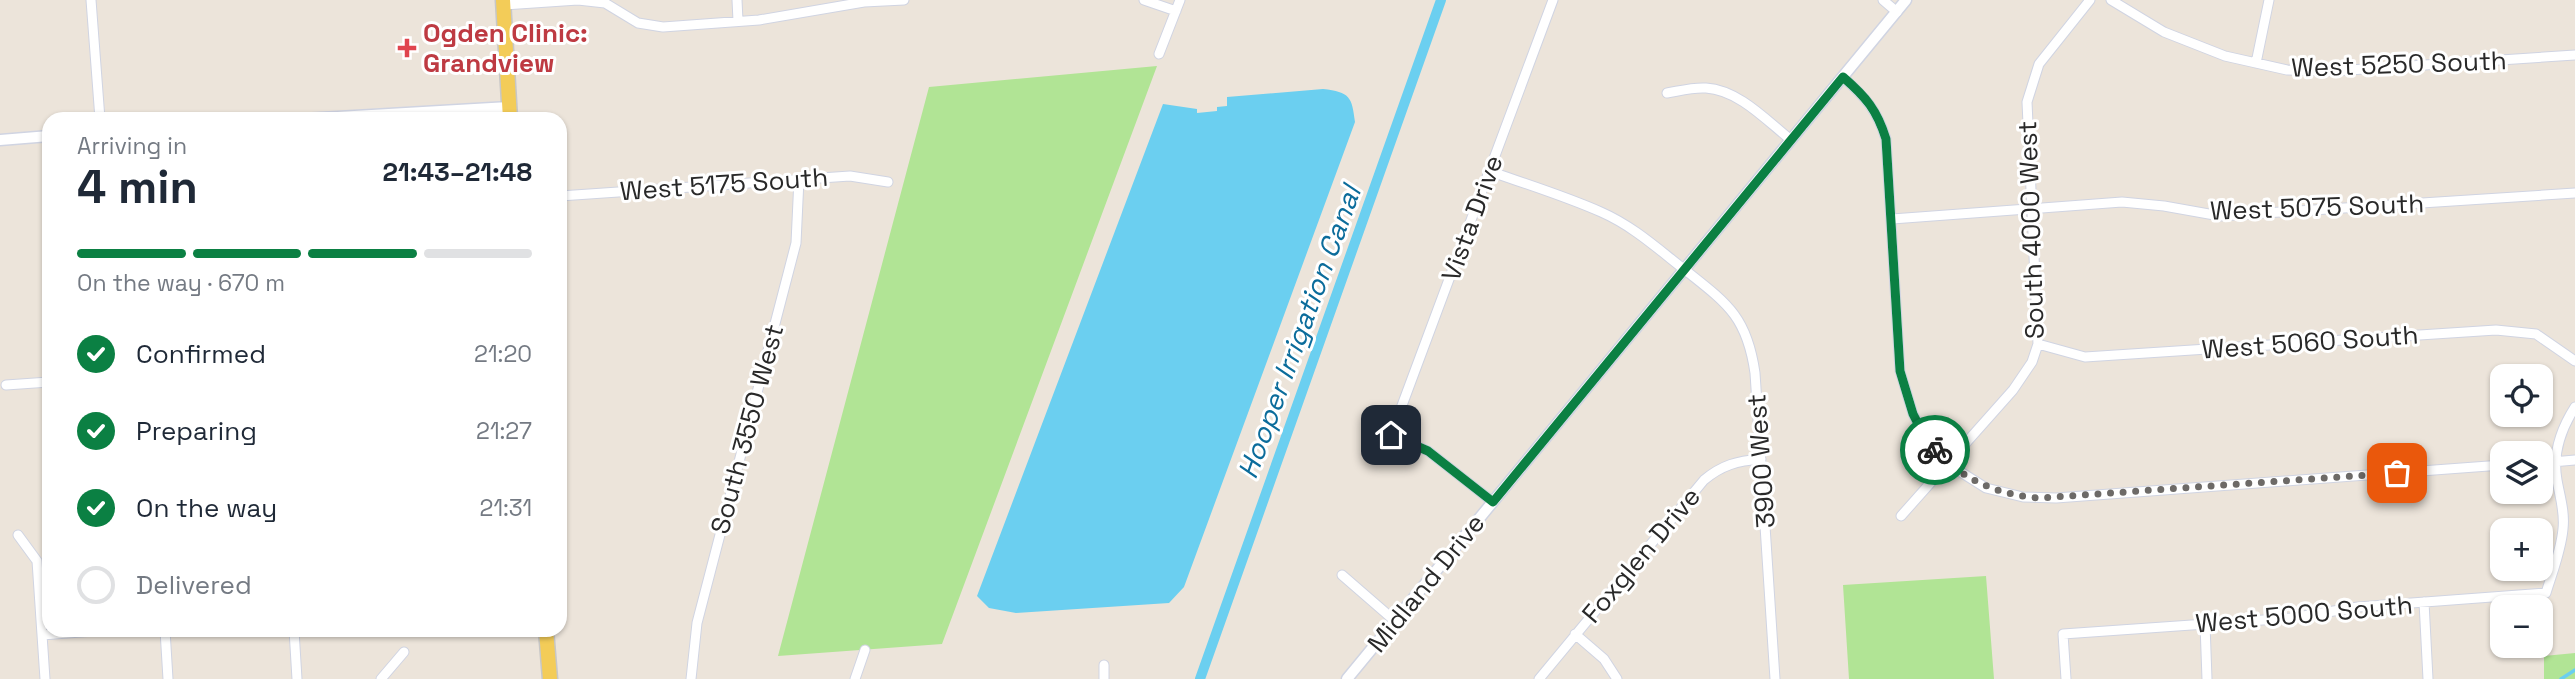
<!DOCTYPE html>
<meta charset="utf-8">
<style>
body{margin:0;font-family:"Space Grotesk",sans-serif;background:#f6f6f7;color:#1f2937;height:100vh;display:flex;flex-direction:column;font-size:26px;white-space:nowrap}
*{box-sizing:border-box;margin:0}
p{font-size:23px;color:#747a83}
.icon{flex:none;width:38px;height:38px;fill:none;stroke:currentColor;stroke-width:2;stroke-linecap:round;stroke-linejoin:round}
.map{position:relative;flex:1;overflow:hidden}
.sheet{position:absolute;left:42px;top:112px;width:525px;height:525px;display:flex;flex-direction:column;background:#fff;border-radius:21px;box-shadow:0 2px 5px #0004}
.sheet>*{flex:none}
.controls{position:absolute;left:2490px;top:364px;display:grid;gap:14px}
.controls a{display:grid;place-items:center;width:63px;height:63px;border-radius:14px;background:#fff;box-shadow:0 2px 5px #0004;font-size:35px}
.pin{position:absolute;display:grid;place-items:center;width:60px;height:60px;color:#fff;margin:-30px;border-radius:14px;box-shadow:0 4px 10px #0006}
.courier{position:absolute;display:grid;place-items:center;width:70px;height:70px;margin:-35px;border:5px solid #0b8043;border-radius:50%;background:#fff;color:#222;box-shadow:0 2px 9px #0007}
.headline em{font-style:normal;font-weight:700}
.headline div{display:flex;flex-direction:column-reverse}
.headline{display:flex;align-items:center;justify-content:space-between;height:119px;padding:0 35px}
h1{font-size:46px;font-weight:700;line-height:52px}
.bar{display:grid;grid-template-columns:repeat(4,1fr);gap:10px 7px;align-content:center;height:84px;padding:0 35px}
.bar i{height:9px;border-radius:5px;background:#e0e1e3}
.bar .selected{background:#0b8043}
.bar p{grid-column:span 4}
ol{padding:0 35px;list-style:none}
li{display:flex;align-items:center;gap:21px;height:77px}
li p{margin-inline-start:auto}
li .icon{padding:7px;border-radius:50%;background:#0b8043;color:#fff;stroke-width:4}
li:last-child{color:#747a83}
li i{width:38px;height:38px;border:4px solid #e0e1e3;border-radius:50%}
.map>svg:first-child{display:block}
.green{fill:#b1e495}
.water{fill:#6bcff0}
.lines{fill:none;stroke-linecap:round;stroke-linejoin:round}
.stream{stroke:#6bcff0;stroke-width:3.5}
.canal{stroke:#6bcff0;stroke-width:10}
.minor-casing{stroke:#d0d4e2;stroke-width:11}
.tertiary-casing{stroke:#d0d4e2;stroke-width:13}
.primary-casing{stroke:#c7c7c7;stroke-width:17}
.minor{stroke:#fff;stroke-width:9}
.tertiary{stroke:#fff;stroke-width:10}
.primary{stroke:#f3cc58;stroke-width:14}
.done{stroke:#6d6a67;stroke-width:7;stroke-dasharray:0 12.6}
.route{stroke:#0b8043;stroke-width:9}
.health-dot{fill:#e0444e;stroke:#fff;stroke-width:2.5}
.labels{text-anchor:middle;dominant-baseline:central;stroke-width:6;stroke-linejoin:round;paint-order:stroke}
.health-label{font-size:26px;font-weight:bold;fill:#be3a42;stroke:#fff;text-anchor:start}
.street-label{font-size:26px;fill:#292929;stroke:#fff}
.water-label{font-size:28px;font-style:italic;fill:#0b6c9b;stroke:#fff}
</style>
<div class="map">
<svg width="2575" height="679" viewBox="0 0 2575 679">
<rect width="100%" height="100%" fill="#ece4da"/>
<!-- green -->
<path class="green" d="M 1157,66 L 942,644 L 778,656 L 929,87 Z
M 1986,576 L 1994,679 L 1849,679 L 1843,585 Z
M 2575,653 L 2575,679 L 2544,679 L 2544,656 Z"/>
<!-- water -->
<path class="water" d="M 1323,89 C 1350,92 1352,97 1355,122 L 1184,587 L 1169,603 L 1016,613 L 989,608 L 977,596 L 1163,104 L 1197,109 L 1197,113 L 1217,111 L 1217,107 L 1227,106 L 1227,97 Z"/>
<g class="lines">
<!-- stream -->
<path class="stream" d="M 2561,679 L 2575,670"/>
<!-- canal -->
<path class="canal" d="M 1200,679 L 1441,0"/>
<!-- minor casing -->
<g class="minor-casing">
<path id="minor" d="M 91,0 L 100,119
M 578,0 L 605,3 L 638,23 L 663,27 L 759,20 L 864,2 L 904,0
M 737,0 L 738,21
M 1144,0 L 1176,11
M 1883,0 L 1897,12
M 2111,0 L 2164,32 L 2225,56 L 2287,70 L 2334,71 L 2575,55
M 503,5 L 578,0
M 1159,54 L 1180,0
M 2256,63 L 2269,0
M 1843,77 C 1866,98 1877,110 1886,139 L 1900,371 L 1913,414 L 1928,443 L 1948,464 L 1986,488 L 2023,497 L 2056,498 L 2502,465
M 1667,93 C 1679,91 1693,87 1706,88 C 1739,90 1767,121 1791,140
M 1489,171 C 1526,184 1565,196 1601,212 C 1633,226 1658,249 1685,270 C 1728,304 1747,317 1755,373 L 1775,679
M 560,196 L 850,176 L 888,182
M 1892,219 L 2122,202 L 2164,206 L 2220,216 L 2575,193
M 2038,344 L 2085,357 L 2496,330 L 2536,334 L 2575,361
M 6,385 L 49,382
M 2541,463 L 2575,460
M 1493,502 L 1428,451 L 1391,435 L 1553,0
M 1901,516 L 2013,390 L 2032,362 L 2038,344 L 2027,102 L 2039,64 L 2090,0
M 18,535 L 37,561 L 45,679
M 1342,575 L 1395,621
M 2424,602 L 2428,679
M 2205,624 L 2207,679
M 165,630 L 168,679
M 294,630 L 297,679
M 1575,634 L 1604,659 L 1617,679
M 42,635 L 107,630
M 381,679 L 404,652
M 691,679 L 697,623 L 796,243 L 799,179
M 855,679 L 865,650
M 1104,679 L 1104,665
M 1539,679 L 1704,480 C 1722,465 1737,461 1761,459
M 2066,679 L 2063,634 L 2291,618 L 2358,607 L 2546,593 C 2552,573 2561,551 2563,529 C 2565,512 2560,497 2557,480 C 2552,453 2561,429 2575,407"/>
</g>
<!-- tertiary casing -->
<g class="tertiary-casing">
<path id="tertiary" d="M 303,119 L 509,107
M 0,140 L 49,136
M 1347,679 L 1906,0"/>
</g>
<!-- primary casing -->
<g class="primary-casing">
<path id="primary" d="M 503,0 L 510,119
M 546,630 L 550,679"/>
</g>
<!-- minor -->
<use href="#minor" class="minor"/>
<!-- tertiary -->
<use href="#tertiary" class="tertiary"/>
<!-- primary -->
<use href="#primary" class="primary"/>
</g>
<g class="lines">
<!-- done -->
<path class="done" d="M 1935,450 C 1963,480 1999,495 2039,498 L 2397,473"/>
<!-- route -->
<path class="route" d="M 1391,435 L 1428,451 L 1493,502 L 1843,77 C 1866,97 1877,110 1886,139 L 1900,371 L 1913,414 L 1928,443 L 1935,450"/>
</g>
<!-- markers -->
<path class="health-dot" d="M403.5 37.5h7v7h7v7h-7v7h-7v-7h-7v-7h7z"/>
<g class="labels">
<!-- health labels -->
<g class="health-label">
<text x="423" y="33">Ogden Clinic:<tspan x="423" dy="30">Grandview</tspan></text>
</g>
<!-- street labels -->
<g class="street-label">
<text transform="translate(2399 64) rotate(-2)">West 5250 South</text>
<text transform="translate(724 184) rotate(-4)">West 5175 South</text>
<text transform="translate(2317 207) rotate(-2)">West 5075 South</text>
<text transform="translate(1472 218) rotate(-70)">Vista Drive</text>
<text transform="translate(2031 230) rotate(-92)">South 4000 West</text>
<text transform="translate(2310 342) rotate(-4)">West 5060 South</text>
<text transform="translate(747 429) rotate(-75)">South 3550 West</text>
<text transform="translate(1761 461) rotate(-94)">3900 West</text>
<text transform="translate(1641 555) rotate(-50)">Foxglen Drive</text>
<text transform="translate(1426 583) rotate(-51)">Midland Drive</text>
<text transform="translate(2304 614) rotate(-5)">West 5000 South</text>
</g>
<!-- water labels -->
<g class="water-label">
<text transform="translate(1299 332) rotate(-70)">Hooper Irrigation Canal</text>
</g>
</g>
</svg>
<div class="controls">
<a><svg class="icon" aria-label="locate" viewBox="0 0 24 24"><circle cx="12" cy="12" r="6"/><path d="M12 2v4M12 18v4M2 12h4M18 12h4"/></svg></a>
<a><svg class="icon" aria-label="layers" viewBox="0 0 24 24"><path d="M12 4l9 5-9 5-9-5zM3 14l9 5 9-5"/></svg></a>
<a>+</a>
<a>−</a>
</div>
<div class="pin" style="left:2397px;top:473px;background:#ea580c"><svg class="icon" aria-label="bag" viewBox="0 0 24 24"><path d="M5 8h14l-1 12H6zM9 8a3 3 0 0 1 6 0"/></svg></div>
<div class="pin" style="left:1391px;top:435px;background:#1f2937"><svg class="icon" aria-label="home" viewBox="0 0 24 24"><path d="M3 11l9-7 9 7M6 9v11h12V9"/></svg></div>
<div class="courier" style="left:1935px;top:450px"><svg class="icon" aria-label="bike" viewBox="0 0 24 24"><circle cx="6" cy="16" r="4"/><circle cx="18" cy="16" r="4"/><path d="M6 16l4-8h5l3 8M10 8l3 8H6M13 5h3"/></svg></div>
<section class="sheet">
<div class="headline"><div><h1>4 min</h1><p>Arriving in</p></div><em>21:43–21:48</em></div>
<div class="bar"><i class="selected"></i><i class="selected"></i><i class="selected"></i><i></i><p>On the way · 670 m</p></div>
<ol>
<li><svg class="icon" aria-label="check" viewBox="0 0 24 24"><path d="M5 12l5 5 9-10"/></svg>Confirmed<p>21:20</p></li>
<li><svg class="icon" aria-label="check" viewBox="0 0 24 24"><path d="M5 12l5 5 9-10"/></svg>Preparing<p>21:27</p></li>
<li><svg class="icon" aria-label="check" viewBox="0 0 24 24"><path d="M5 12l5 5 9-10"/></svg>On the way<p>21:31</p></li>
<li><i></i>Delivered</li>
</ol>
</section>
</div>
